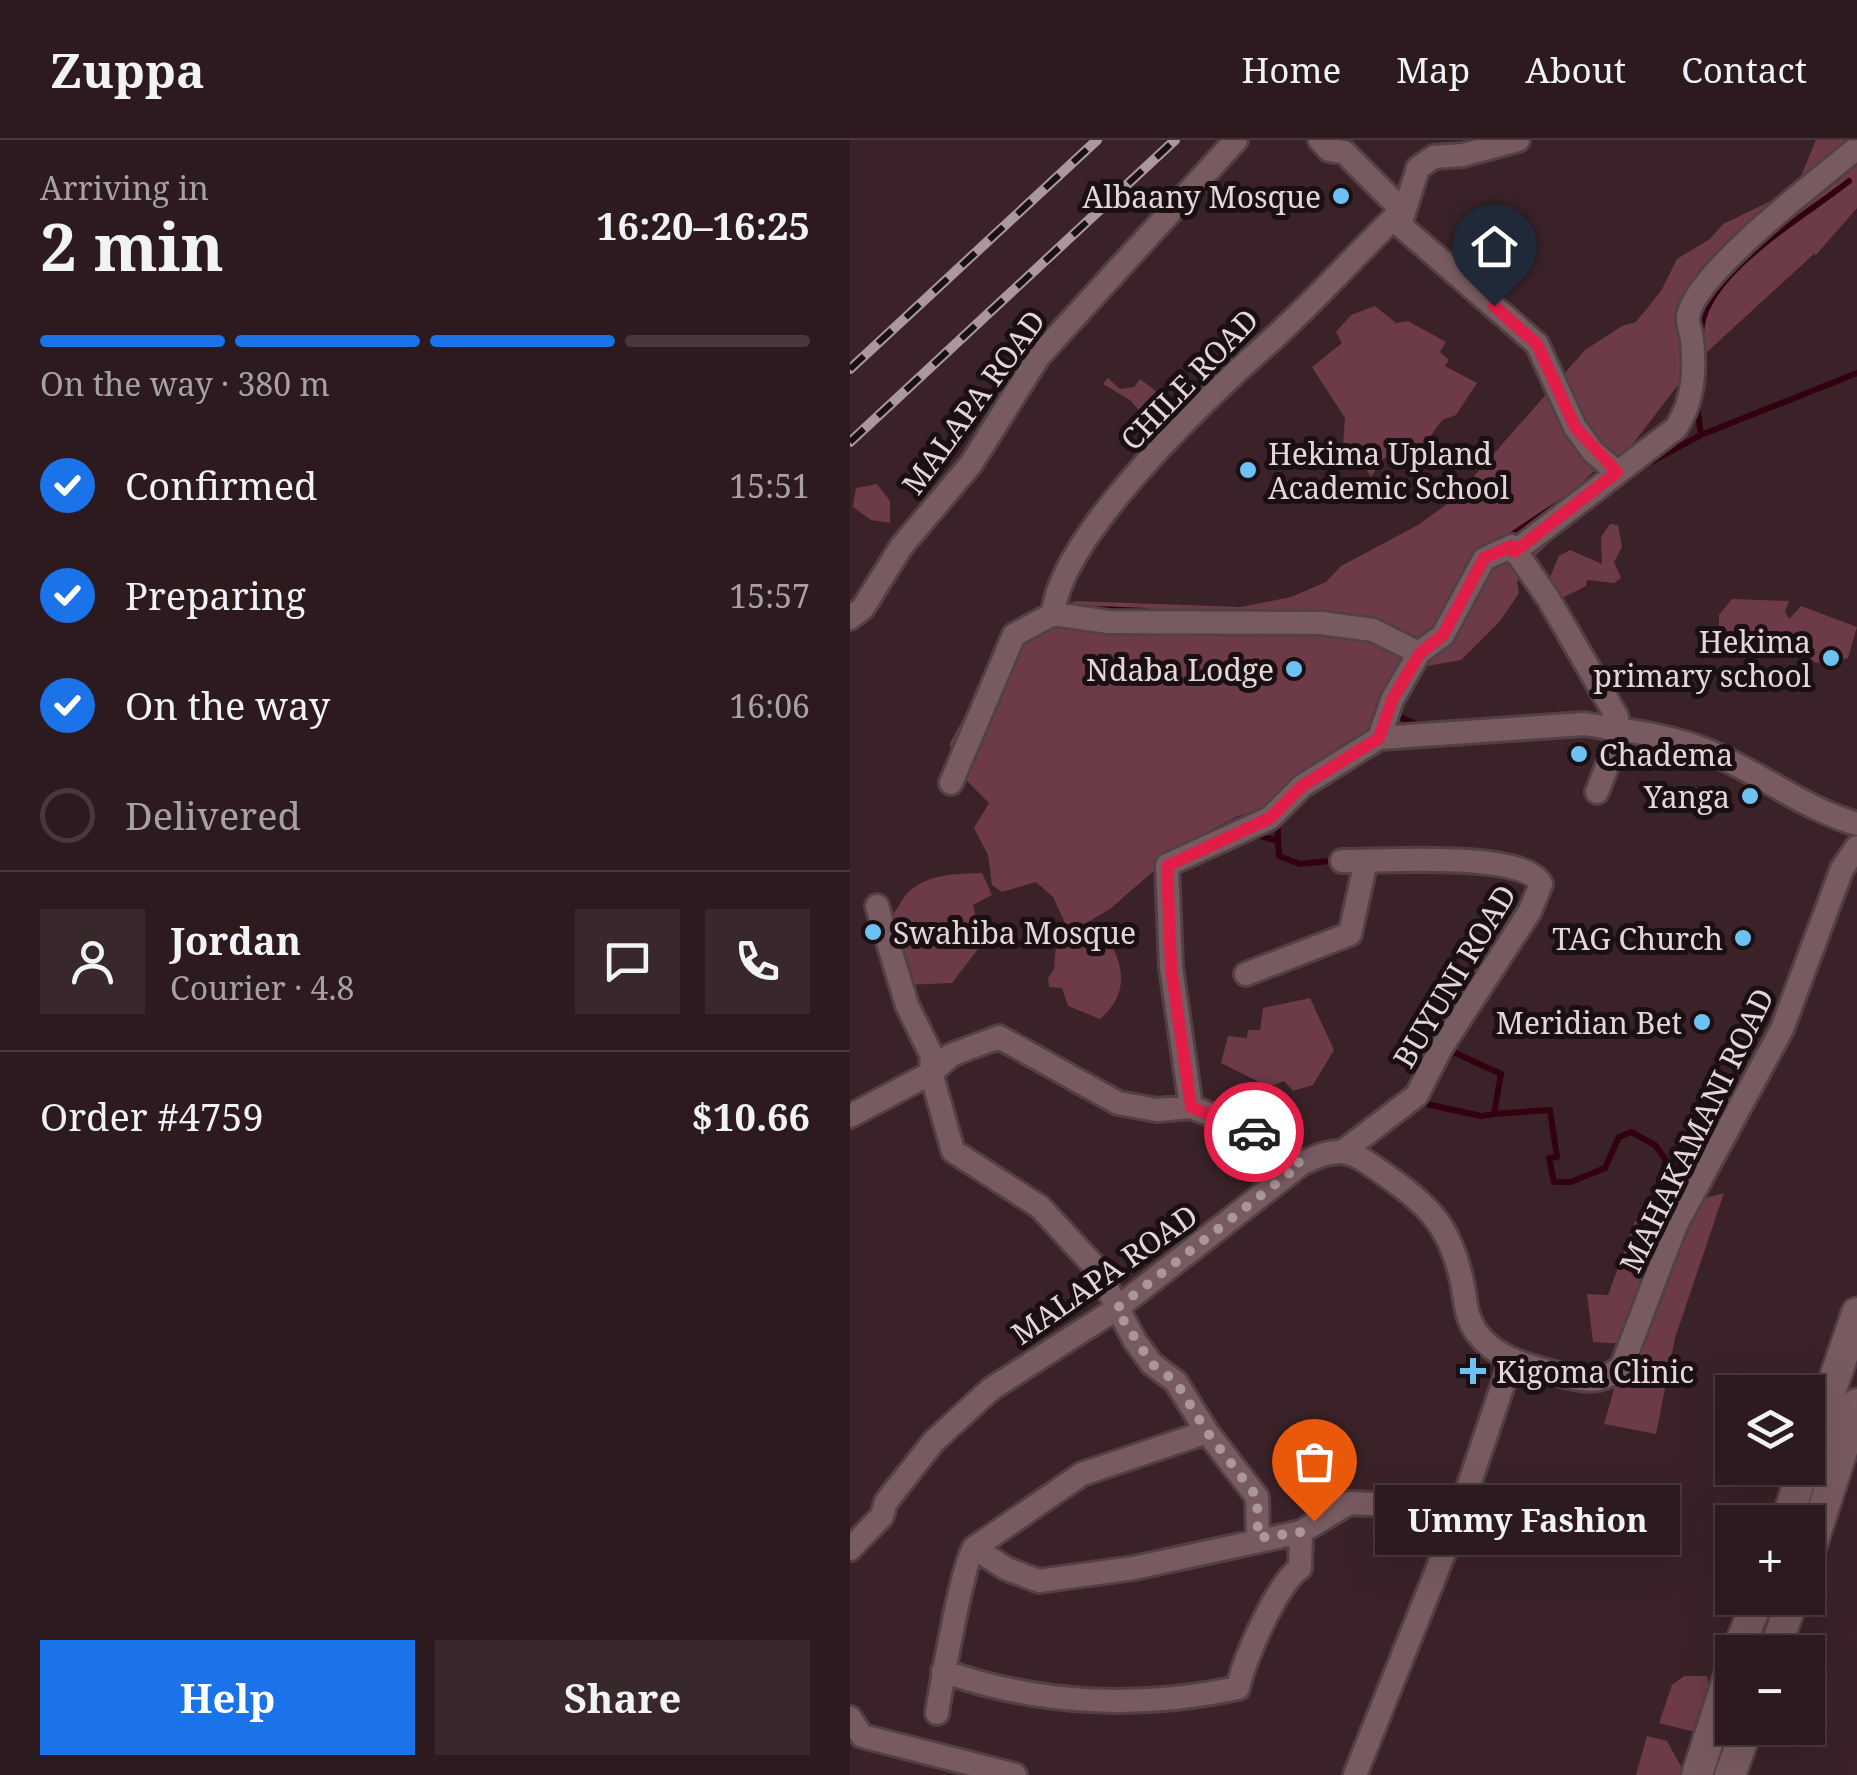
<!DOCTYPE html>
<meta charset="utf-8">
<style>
body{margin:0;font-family:"Noto Serif",serif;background:#38272b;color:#f1f3f6;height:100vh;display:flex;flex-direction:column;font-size:38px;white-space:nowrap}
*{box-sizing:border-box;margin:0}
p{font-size:32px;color:#a6a1a4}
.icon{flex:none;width:55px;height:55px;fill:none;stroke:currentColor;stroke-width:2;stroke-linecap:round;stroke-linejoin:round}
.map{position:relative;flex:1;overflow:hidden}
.details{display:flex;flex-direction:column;background:#2c1a1e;width:850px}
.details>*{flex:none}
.buttons{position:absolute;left:865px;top:1235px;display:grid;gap:20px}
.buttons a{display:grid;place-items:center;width:110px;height:110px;border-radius:0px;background:#2c1a1e;box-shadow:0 10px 40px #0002,0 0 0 2px #48383c;font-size:50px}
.pin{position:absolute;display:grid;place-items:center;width:85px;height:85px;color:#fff;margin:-102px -42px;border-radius:50% 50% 50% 0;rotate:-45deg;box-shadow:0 0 10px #0007}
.pin .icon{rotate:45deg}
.courier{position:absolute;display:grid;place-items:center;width:100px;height:100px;margin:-50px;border:8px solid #e11d48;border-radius:50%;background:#fff;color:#222;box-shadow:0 2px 12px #0007}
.bubble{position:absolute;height:70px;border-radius:0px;background:#2c1a1e;box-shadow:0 10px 40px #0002,0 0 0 2px #48383c;font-size:32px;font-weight:700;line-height:70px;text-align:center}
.overview em{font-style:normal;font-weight:700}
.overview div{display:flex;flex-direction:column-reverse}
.overview{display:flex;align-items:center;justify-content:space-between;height:170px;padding:0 40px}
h1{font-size:65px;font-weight:700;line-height:75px}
.bar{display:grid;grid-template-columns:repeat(4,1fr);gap:15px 10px;align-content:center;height:120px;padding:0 40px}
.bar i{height:12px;border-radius:8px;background:#48383c}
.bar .on{background:#1a73e8}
.bar p{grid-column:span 4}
.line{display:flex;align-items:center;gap:25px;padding:0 40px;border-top:2px solid #48383c}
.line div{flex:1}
.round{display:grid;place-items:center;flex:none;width:105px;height:105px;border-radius:0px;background:#38272b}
ol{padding:0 40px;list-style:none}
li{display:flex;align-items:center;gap:30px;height:110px}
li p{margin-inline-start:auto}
li .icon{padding:10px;border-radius:50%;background:#1a73e8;color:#fff;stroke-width:4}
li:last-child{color:#a6a1a4}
li i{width:55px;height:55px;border:5px solid #48383c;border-radius:50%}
.button{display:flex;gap:20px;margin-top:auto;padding:20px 40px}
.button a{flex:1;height:115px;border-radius:0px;background:#1a73e8;color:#fff;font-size:40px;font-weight:700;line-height:115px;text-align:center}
.button a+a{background:#38272b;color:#f1f3f6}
header{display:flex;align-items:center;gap:60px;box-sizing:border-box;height:140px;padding:0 50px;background:#2c1a1e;border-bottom:2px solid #48383c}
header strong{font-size:48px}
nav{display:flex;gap:55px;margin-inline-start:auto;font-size:35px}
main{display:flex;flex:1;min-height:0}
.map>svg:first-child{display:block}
.green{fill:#6c3b47}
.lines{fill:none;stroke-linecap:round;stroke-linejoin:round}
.stream{stroke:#310011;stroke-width:6}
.street-casing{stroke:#534045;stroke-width:28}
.secondary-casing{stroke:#534045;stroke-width:35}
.street{stroke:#785b61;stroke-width:22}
.secondary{stroke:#785b61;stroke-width:30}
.rail-casing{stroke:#aa989c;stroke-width:10}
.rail{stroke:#1a0f12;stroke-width:6;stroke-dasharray:19;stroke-linecap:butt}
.done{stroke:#aa979b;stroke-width:10;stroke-dasharray:0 18}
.route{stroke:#e11d48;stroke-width:12}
.poi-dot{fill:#6ec2f3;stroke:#1a0f12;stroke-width:4}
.labels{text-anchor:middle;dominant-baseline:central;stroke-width:10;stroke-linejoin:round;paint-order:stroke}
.poi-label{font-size:30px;fill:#e6d6d9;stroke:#1a0f12;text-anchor:end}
.street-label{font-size:30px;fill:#e6d6d9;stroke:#1a0f12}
</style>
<header>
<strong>Zuppa</strong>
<nav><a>Home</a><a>Map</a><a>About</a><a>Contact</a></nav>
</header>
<main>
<section class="details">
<div class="overview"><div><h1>2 min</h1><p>Arriving in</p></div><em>16:20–16:25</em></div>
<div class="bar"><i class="on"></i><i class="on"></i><i class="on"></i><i></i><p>On the way · 380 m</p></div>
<ol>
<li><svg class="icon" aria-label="check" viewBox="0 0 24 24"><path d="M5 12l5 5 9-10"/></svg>Confirmed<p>15:51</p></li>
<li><svg class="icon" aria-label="check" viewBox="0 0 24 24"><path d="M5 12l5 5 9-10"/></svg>Preparing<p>15:57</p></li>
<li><svg class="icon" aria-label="check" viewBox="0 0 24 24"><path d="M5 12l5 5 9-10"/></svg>On the way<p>16:06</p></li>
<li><i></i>Delivered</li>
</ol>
<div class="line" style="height:180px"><a class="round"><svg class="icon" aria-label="person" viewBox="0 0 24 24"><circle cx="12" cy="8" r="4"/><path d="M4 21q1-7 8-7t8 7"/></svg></a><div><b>Jordan</b><p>Courier · 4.8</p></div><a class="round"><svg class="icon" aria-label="chat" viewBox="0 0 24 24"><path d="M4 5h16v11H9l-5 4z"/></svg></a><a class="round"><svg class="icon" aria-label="phone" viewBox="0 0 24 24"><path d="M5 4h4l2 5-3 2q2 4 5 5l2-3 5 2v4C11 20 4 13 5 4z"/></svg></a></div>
<div class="line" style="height:130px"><div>Order #4759</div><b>$10.66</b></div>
<div class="button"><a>Help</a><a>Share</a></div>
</section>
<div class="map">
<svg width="1007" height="1635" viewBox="0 0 1007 1635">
<rect width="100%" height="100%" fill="#3a2228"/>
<!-- green -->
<path class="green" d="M 966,0 L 1007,0 L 1007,68 L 965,116 L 965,113 L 844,224 L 730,373 L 681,420 L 667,442 L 669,453 L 650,481 L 611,520 L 555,530 L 541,574 L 452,635 L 415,668 L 388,676 L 336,703 L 260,769 L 231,786 L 243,811 L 262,806 C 276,833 275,858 250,879 L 218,866 L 212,848 L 199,847 L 198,838 L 204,829 L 206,805 L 221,796 L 203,757 L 186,742 L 152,752 L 142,745 L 138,715 L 124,688 L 139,663 L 103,627 L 100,603 L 129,550 L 186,474 L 226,461 L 391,467 L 441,457 L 476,442 L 491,426 L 568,385 L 604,359 L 735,210 L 772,186 L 786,182 L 811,151 L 827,119 L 860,99 L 873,84 L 921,61 L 951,36 Z
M 525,166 L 546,183 L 558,181 L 596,202 L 590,212 L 599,220 L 595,226 L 627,243 L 606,275 L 592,280 L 560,325 L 534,318 L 521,337 L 504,309 L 493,306 L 495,278 L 462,227 L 492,203 L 486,192 L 501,175 Z
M 258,238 L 270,249 L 284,247 L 290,239 L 322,263 L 300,283 L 280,260 L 253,244 Z
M 27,344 L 40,361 L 40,383 L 21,380 L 3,367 L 6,348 Z
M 760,384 L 768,385 L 772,407 L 764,422 L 771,438 L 764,443 L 737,440 L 736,446 L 710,459 L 699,439 L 709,416 L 720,410 L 752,424 L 751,397 Z
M 882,459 L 939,461 L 935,471 L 939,479 L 951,466 L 1007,487 L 998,518 L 972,524 L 869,496 L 869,475 Z
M 132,733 L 142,755 L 123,765 L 132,804 L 102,843 L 56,845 L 36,779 C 50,771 50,758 62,749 C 82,733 108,734 132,733 Z
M 460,858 L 484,910 L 463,945 L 443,951 L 434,941 L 419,947 L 371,923 L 378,896 L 397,898 L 398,890 L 410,890 L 413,868 Z
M 874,1053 L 825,1198 L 806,1294 L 754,1284 L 777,1204 L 743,1202 L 737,1154 L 758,1155 L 787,1076 Z
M 834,1536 L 857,1536 L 862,1558 L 849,1593 L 809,1583 L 822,1545 Z
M 797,1596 L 817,1601 L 833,1630 L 831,1635 L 786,1635 Z"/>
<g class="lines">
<!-- stream -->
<path class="stream" d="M 851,194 C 851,134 956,76 999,41
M 847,266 L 851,295
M 793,326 L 851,295 L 1007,233
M 657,398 L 726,352 L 755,326
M 248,469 L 296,471
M 541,582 L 550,577 L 570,586
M 404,694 L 428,701 L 428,680
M 428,702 L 429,716 L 450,724 L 489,720
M 598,906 L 599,910 L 651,934 L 644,974 L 700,970 L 707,1017 L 699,1018 L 704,1042 L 721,1042 L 755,1028 L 769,997 L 781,992 L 805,1005 L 816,1020 L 807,1051 L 810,1055 L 858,983
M 575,954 L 576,964 L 631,976 L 644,974"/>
<!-- street casing -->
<g class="street-casing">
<path id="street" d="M 470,0 L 479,10 L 494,12 L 552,70
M 668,0 L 613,15 L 584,17 L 568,28 L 550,85 L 687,204 L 725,287 L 743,312 L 767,332
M 664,412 L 826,288 C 844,261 845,231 842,199 C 841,193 837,182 838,176 C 846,132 970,39 1007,8
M 203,474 C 210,398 349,265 406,214 C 457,170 503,117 552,70
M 0,478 L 13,468 L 51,407 L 121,324 L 189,216 L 386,0
M 529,598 L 542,560 L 569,513 L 593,495 L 634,419 L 662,406 L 698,458 L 767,577 L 765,606 L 747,652
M 101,643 L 164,495 L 203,474 L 259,482 L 471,483 L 523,490 L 569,513
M 492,721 C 530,722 673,710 691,744 L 680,771 L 591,908 L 567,955 L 495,1010
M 27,766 L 57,865 L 82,916 L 81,933 L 103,1011 L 190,1067 L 247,1129 L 285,1201 L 302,1224 L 326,1242 L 357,1292 L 407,1357 L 408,1399
M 396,834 L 500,794 L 516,721
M 341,967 L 321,827 L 317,725 L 420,678 L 452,646 L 529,598 L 734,584 C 773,590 818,595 855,610 C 908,631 952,668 1007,684
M 0,976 L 81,933 L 101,915 L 149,897 L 268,963 L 307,970 L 341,967 L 405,992 L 451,1024
M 124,1408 L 157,1429 L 189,1441 L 284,1428 L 451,1392 L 499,1363 L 562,1366 L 606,1383
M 0,1409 L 32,1376 L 36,1362 L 84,1301 L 141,1249 L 266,1169 L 451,1024 C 491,1004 500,1010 534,1034 C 579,1066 600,1085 612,1142 C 616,1161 615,1177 627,1193 C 646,1219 679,1226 708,1234 C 733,1241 752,1245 772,1226 L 826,1085 L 932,889 L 992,729 L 1007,707
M 93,1531 C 188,1565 290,1569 388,1548 C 393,1522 427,1443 450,1428 L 451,1392
M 87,1573 C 91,1548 113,1421 124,1408 L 232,1334 L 357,1292
M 0,1578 L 12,1596 L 165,1635
M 505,1635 L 606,1383 L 661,1221"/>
</g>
<!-- secondary casing -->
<g class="secondary-casing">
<path id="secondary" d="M 958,1317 L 1007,1173
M 936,1382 L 954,1328
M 958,1416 L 1007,1264
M 887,1512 L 909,1458
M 924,1512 L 943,1458
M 847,1635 L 882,1527
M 880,1635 L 897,1588"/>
</g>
<!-- street -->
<use href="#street" class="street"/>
<!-- secondary -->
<use href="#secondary" class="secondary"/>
<!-- rail casing -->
<g class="rail-casing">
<path id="rail" d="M 0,229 L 247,0
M 0,302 L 325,0"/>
</g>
<!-- rail -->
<use href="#rail" class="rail"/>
</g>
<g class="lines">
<!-- done -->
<path class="done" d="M 404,992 L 451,1024 L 266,1169 L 302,1224 L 326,1242 L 357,1292 L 407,1357 L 408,1398 L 451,1392 L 464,1381"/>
<!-- route -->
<path class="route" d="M 404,992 L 341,967 L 321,827 L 317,726 L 420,678 L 452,646 L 529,598 L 542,560 L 570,513 L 593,495 L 634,418 L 662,406 L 664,412 L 767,332 L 725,287 L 687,204 L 644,166"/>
</g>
<!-- markers -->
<g class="poi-dot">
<circle cx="491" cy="56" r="10"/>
<circle cx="398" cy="330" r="10"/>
<circle cx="981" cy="518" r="10"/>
<circle cx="444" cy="529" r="10"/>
<circle cx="729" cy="614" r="10"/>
<circle cx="900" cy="656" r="10"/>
<circle cx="23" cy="792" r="10"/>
<circle cx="893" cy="798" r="10"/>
<circle cx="852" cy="882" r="10"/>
<path d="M618 1216h10v10h10v10h-10v10h-10v-10h-10v-10h10z"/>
</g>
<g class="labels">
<!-- poi labels -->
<g class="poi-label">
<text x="471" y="56">Albaany Mosque</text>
<text x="418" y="313" text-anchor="start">Hekima Upland<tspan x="418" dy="34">Academic School</tspan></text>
<text x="961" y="501">Hekima<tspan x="961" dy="34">primary school</tspan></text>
<text x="424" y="529">Ndaba Lodge</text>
<text x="749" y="614" text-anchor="start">Chadema</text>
<text x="880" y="656">Yanga</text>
<text x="43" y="792" text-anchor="start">Swahiba Mosque</text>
<text x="873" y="798">TAG Church</text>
<text x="832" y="882">Meridian Bet</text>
<text x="646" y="1231" text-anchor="start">Kigoma Clinic</text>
</g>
<!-- street labels -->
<g class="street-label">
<text transform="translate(339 239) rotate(-46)">CHILE ROAD</text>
<text transform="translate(123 262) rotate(-54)">MALAPA ROAD</text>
<text transform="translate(604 836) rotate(-59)">BUYUNI ROAD</text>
<text transform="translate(846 990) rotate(-64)">MAHAKAMANI ROAD</text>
<text transform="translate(254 1134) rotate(-35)">MALAPA ROAD</text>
</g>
</g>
</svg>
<div class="buttons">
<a><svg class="icon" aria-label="layers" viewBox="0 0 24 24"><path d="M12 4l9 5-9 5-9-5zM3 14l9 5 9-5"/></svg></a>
<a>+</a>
<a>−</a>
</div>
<div class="pin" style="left:464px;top:1381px;background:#ea580c"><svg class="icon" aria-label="bag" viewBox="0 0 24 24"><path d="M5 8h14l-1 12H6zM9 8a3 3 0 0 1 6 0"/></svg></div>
<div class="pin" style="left:644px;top:166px;background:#1f2937"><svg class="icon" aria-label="home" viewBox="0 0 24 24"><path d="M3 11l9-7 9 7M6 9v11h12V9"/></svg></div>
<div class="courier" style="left:404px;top:992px"><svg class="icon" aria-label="car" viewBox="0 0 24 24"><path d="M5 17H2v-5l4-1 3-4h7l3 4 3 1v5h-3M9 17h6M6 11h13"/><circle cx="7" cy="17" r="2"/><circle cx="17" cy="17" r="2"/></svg></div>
<div class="bubble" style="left:525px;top:1345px;width:305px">Ummy Fashion</div>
</div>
</main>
